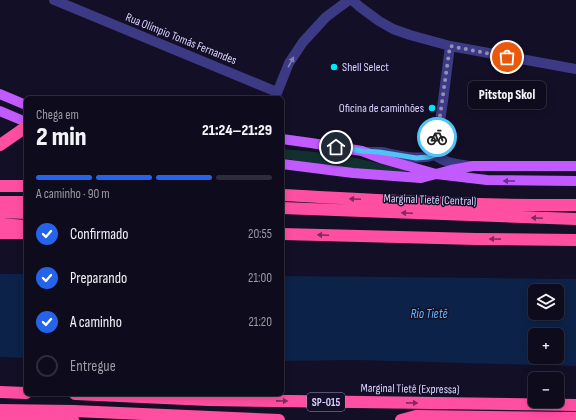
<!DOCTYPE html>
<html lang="pt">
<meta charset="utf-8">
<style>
body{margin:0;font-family:"Sofia Sans Condensed",sans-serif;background:#1c1929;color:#f1f3f6;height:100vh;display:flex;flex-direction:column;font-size:15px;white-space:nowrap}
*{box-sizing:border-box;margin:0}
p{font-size:13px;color:#9b9ba3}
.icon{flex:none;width:22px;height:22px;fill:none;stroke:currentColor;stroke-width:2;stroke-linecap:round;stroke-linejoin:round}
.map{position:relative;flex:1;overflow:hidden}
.side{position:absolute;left:24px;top:96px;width:260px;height:300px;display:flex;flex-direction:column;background:#0e0b1c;border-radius:6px;box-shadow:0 2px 10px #0003,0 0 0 1px #2e2b3b}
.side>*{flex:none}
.buttons{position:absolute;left:528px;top:284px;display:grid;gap:8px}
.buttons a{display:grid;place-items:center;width:36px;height:36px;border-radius:6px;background:#0e0b1c;box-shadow:0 2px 10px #0003,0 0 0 1px #2e2b3b;font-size:20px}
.pin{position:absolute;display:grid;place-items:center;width:34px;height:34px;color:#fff;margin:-17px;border:2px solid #fff;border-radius:50%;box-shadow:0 1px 4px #0007}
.courier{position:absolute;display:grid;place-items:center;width:40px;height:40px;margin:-20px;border:3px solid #4fc3f7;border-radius:50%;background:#fff;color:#222;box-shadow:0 1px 5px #0007}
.bubble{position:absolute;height:28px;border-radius:6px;background:#0e0b1c;box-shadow:0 2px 10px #0003,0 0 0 1px #2e2b3b;font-size:13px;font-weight:800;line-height:28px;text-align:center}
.head em{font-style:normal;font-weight:800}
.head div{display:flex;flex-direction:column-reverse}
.head{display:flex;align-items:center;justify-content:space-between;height:68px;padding:0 12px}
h1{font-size:26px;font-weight:800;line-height:30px}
.bar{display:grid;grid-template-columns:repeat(4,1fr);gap:6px 4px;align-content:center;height:48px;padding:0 12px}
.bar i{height:5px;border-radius:3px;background:#2e2b3b}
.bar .on{background:#2563eb}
.bar p{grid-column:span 4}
ol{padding:0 12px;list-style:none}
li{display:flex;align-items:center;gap:12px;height:44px}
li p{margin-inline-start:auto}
li .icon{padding:4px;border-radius:50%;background:#2563eb;color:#fff;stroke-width:4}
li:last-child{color:#9b9ba3}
li i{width:22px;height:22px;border:2px solid #2e2b3b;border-radius:50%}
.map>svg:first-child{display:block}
.green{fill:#12302f}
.water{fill:#0c2248;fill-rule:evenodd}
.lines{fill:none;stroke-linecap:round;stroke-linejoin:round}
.minor{stroke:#3d3a85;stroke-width:10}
.major{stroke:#c25bff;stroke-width:10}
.highway{stroke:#ff4fa3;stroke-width:12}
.oneway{fill:#837fbc}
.oneway2{fill:#623188}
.oneway3{fill:#7d2c5e}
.done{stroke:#948fb3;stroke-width:4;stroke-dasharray:0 7.2}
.route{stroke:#4fc3f7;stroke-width:5}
.poi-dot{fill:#00e5ff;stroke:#130f26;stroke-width:1.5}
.labels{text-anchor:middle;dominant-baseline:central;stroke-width:3;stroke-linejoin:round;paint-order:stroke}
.shield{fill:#130f26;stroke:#9e99be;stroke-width:1}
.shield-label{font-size:11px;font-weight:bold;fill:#d9d4ff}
.street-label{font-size:12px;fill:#d9d4ff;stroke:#130f26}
.poi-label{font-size:12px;fill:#d9d4ff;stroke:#130f26;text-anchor:start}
.water-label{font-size:13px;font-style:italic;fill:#62b6ff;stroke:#130f26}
</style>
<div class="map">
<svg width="576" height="420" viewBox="0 0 576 420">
<rect width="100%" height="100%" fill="#130f26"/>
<!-- green -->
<path class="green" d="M 282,149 C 301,151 321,152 340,155 C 363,159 384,165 406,170 L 406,173 L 330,167 L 282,158 Z"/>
<!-- water -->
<path class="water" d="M 0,274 L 26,274 L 26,358 L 0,357 Z
M 282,276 L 490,278 L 576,279 L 576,366 L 355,360 L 282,361 ZM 535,291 L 557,291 L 557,313 L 535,313 ZM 535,335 L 557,335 L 557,357 L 535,357 Z"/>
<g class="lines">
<!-- minor -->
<path class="minor" d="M 54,0 L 277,92
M 352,0 L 360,7 L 379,21 L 393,29 L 410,35 L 450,46 L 576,69
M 275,98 L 289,63 L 303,42 L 326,17 L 349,0
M 366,152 C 371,152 376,152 381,152 C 399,155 417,161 435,155
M 435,155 L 443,101 L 450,46
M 435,155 C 444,163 458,164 470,166"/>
<!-- major -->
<path class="major" d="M 0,94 L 26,105
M 0,111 L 26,122
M 282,139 L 311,143 L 362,151 L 383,159 L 436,174 L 487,180 L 576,181
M 282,164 L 353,173 L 421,178 L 451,170 L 473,166 L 576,166"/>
<!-- highway -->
<path class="highway" d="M 0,145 L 26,127
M 0,186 L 26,186
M 282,195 C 380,200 478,206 576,205
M 0,202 L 26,202
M 282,208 L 576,219
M 0,212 L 26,213
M 0,224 L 26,226
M 0,233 L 26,233
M 282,234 L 476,239 L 576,240
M 0,392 L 26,393
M 75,394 L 208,400 L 576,405
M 0,410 L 74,411 L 279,420
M 0,419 L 73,420
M 401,420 L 416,416 L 576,418"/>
</g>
<!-- one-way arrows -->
<defs><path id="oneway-solid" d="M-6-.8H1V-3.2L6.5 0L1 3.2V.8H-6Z"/></defs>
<use class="oneway" href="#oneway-solid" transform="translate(291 62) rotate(-61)"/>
<use class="oneway2" href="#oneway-solid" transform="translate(509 181) rotate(-180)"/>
<g class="oneway3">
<use href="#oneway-solid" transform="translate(355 199) rotate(-177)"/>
<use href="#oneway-solid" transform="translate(407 213) rotate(-178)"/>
<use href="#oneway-solid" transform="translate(537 218) rotate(-178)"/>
<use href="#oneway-solid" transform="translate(323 235) rotate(-178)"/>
<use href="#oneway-solid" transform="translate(495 239) rotate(-179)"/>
<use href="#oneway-solid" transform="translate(282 401) rotate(1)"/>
<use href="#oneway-solid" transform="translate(412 403) rotate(1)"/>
</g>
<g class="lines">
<!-- done -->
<path class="done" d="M 437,137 L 450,46 L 507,57"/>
<!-- route -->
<path class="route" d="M 336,147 L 362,151 L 379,152 L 416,158 L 428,157 L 435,155 L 437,137"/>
</g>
<!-- markers -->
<g class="poi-dot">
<circle cx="334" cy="67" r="4"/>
<circle cx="432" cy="108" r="4"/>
</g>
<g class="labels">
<!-- shield labels -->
<rect class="shield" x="307" y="393" width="38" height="18" rx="3"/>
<g class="shield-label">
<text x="326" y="402">SP-015</text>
</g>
<!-- street labels -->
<g class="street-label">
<text transform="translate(181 39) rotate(22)">Rua Olímpio Tomás Fernandes</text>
<text transform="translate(430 200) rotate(2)">Marginal Tietê (Central)</text>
<text transform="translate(410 389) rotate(1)">Marginal Tietê (Expressa)</text>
</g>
<!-- poi labels -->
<g class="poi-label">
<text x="342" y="67">Shell Select</text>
<text x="424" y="108" text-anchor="end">Oficina de caminhões</text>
</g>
<!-- water labels -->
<g class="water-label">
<text x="429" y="314">Rio Tietê</text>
</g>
</g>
</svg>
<div class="buttons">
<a><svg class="icon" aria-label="layers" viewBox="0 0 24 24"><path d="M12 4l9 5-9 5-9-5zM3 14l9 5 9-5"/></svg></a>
<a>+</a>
<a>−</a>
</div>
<div class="pin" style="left:507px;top:57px;background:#ea580c"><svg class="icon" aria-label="bag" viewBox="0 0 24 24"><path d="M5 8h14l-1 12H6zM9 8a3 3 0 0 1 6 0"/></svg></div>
<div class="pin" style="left:336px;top:147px;background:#1f2937"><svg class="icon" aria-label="home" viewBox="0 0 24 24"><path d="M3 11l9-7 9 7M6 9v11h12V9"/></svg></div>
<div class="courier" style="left:437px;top:137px"><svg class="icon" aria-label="bike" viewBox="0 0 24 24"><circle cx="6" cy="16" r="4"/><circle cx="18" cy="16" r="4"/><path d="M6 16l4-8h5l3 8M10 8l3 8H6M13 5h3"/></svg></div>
<div class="bubble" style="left:468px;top:81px;width:78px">Pitstop Skol</div>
<section class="side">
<div class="head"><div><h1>2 min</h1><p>Chega em</p></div><em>21:24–21:29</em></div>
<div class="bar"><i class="on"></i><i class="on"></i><i class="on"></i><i></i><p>A caminho · 90 m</p></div>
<ol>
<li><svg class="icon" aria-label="check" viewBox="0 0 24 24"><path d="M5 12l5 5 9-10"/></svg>Confirmado<p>20:55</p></li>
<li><svg class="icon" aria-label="check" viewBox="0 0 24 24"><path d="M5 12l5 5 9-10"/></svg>Preparando<p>21:00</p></li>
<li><svg class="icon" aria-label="check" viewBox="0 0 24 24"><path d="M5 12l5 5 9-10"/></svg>A caminho<p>21:20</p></li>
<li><i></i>Entregue</li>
</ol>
</section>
</div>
